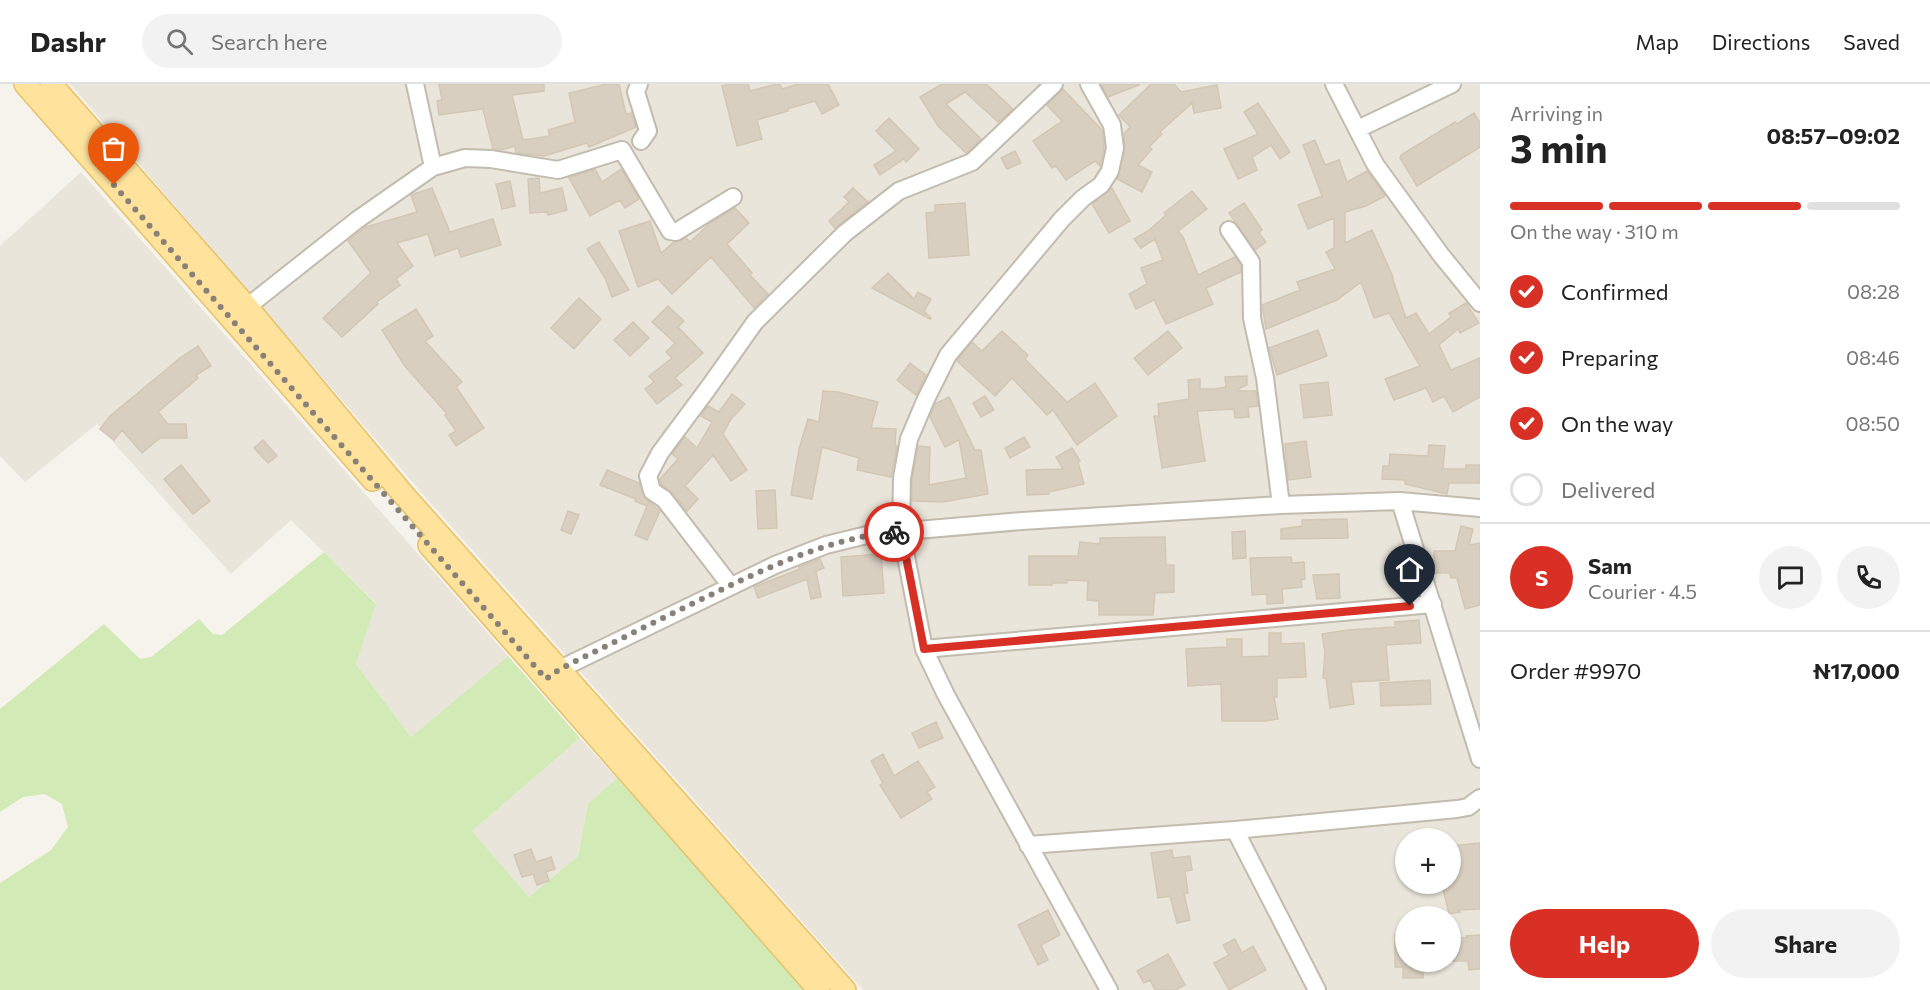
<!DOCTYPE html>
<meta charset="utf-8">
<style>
body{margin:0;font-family:Commissioner,sans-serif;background:#f2f2f2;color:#222;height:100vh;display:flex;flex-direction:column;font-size:22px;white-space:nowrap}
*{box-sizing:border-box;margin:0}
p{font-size:20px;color:#767676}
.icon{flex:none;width:33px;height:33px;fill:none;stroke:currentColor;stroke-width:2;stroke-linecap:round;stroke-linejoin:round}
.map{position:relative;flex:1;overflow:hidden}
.drawer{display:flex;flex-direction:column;background:#fff;width:450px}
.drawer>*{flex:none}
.tools{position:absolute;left:1395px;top:744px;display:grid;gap:12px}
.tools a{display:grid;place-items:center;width:66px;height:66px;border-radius:50%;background:#fff;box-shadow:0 2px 4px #0004;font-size:30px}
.pin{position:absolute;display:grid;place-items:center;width:51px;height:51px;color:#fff;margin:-62px -26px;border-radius:50% 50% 50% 0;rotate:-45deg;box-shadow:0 0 6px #0007}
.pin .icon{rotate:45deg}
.courier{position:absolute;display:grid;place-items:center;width:60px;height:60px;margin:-30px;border:4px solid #d93025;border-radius:50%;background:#fff;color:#222;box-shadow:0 2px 8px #0007}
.headline em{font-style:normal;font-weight:700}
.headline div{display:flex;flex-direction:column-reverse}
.headline{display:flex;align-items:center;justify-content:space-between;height:102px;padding:0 30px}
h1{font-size:39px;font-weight:700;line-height:45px}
.bar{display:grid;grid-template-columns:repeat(4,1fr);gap:9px 6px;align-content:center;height:72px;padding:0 30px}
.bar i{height:8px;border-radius:4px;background:#e0e0e0}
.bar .on{background:#d93025}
.bar p{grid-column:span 4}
.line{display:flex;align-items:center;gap:15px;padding:0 30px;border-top:2px solid #e0e0e0}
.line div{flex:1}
.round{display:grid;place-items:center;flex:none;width:63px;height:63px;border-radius:32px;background:#f2f2f2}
ol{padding:0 30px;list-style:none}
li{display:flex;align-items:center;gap:18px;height:66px}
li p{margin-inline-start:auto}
li .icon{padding:6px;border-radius:50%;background:#d93025;color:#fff;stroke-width:4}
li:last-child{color:#767676}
li i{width:33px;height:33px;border:3px solid #e0e0e0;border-radius:50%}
.button{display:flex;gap:12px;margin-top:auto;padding:12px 30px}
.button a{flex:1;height:69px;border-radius:36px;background:#d93025;color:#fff;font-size:24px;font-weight:700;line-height:69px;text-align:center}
.button a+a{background:#f2f2f2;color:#222}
header{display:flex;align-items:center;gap:36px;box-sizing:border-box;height:84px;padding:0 30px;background:#fff;border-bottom:2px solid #e0e0e0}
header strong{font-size:28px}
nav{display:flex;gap:33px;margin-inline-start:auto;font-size:21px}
.search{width:420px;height:54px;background:#f2f2f2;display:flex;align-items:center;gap:15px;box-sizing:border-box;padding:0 21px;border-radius:33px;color:#767676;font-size:22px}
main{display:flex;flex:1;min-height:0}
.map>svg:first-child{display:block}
.residential{fill:#eae5da;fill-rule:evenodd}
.green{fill:#d2eab5}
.building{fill:#d8cfc1;stroke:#d3c7b4;stroke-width:1.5}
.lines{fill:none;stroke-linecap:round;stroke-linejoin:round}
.minor-casing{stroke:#c2bbae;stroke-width:20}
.major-casing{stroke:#e6c16a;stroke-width:24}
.minor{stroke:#fff;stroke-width:16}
.major{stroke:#ffe39c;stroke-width:21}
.done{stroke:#878178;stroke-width:6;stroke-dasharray:0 10.8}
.route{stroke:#d93025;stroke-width:8}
</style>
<header>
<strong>Dashr</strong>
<div class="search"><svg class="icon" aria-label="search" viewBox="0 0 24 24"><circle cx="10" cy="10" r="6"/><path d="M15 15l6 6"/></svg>Search here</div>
<nav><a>Map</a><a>Directions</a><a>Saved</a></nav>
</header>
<main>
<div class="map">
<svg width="1480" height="906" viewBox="0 0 1480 906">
<rect width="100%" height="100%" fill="#f6f3ec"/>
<!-- residential -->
<path class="residential" d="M 70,0 L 1480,0 L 1480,906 L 863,906 L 427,415 ZM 1406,754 L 1450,754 L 1450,800 L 1406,800 ZM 1406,832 L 1450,832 L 1450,878 L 1406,878 Z
M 81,88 L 508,572 L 411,653 L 356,580 L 376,519 L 291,436 L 231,490 L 97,340 L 25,398 L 0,372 L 0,162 Z
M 580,654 L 617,694 L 588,720 L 578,772 L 529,813 L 472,747 Z"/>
<!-- green -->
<path class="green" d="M 324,468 L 376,520 L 356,580 L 411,653 L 508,572 L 580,654 L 472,747 L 529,813 L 578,772 L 588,720 L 617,694 L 806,906 L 0,906 L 0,799 L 51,766 L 68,743 L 62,720 L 45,710 L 23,713 L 0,728 L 0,625 L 104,540 L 140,575 L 151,573 L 199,535 L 213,550 L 222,551 Z"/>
<!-- building -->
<path class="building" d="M 439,0 L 544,0 L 544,7 L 512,11 L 523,56 L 550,52 L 548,46 L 575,38 L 569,9 L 607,0 L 619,0 L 626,30 L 631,29 L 636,43 L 589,63 L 587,59 L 544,72 L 516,69 L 515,62 L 501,66 L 493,65 L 483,25 L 439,31 L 437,17 L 442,16 Z
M 729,0 L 748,0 L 750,7 L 777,0 L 780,0 L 782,5 L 798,0 L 828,0 L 839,21 L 822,30 L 815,17 L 787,25 L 788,27 L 757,36 L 762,55 L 737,62 L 722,2 Z
M 942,0 L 986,0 L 1013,25 L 998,38 L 965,8 L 946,20 L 981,55 L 966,69 L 938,42 L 920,13 Z
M 1101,0 L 1139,0 L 1139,1 L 1108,13 Z
M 1151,0 L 1174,0 L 1181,8 L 1217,1 L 1221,24 L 1194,29 L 1192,19 L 1160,48 L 1162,50 L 1149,63 L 1152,65 L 1138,81 L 1152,88 L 1142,108 L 1117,95 L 1125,66 L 1124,50 L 1130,43 L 1119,31 Z
M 1063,5 L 1102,46 L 1104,64 L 1100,82 L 1095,77 L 1066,96 L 1056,82 L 1052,84 L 1033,57 L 1062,37 L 1047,21 Z
M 1258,19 L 1290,68 L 1280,75 L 1271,61 L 1252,73 L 1257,86 L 1238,95 L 1224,65 L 1258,50 L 1244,28 Z
M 1474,29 L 1480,39 L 1480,63 L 1417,102 L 1400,74 L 1401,71 L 1455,38 L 1457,40 Z
M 889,34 L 919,65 L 906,78 L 904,75 L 880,91 L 874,81 L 896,67 L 876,47 Z
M 1315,56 L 1325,81 L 1339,76 L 1347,98 L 1367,87 L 1385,112 L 1366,122 L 1345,128 L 1345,159 L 1372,146 L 1393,193 L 1392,193 L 1406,234 L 1416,229 L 1429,250 L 1451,233 L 1449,229 L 1466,219 L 1479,239 L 1460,249 L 1458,245 L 1439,261 L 1451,286 L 1480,274 L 1480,313 L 1453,328 L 1444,312 L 1433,318 L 1426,304 L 1394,316 L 1385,295 L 1420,282 L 1389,229 L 1374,234 L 1361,198 L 1337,216 L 1266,245 L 1262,221 L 1300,206 L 1297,198 L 1335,185 L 1326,168 L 1334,164 L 1334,134 L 1308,145 L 1298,121 L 1322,112 L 1303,61 Z
M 1015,67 L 1021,79 L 1007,85 L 1001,74 Z
M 595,85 L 602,98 L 621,85 L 639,115 L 625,124 L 620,116 L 590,132 L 569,94 Z
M 539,94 L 540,109 L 562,104 L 567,126 L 548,131 L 547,128 L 530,129 L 528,95 Z
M 510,97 L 515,122 L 502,125 L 496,100 Z
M 432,104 L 450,148 L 493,135 L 501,161 L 461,173 L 458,164 L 435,172 L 428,150 L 397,159 L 413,182 L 396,195 L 400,201 L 377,218 L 378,220 L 342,253 L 323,234 L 371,189 L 348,157 L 366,143 L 417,128 L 411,111 Z
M 853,104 L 868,118 L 835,144 L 829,137 L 849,118 L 844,113 Z
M 1112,104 L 1130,137 L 1109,149 L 1092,120 Z
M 1192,107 L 1207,125 L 1178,147 L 1183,153 L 1198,191 L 1235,173 L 1241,181 L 1241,188 L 1206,204 L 1213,220 L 1166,240 L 1154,216 L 1136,225 L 1129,210 L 1147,200 L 1141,184 L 1163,176 L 1155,155 L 1141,164 L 1134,155 L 1148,147 L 1166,131 L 1164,129 Z
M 965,119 L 969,171 L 929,174 L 926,129 L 935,128 L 935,121 Z
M 1244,119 L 1262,146 L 1259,149 L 1266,158 L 1255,166 L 1229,129 Z
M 735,124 L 749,139 L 727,160 L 752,189 L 750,191 L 768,210 L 754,224 L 711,173 L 672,210 L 658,195 L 638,203 L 619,147 L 650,137 L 661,169 L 674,158 L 686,154 L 690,158 L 710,139 Z
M 599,158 L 629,206 L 612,213 L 605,194 L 587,165 Z
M 888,189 L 914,215 L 918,208 L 931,215 L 924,227 L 931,234 L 930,235 L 872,204 Z
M 579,214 L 601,235 L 574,265 L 551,244 Z
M 668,222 L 684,237 L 678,243 L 703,269 L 675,294 L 682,301 L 657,320 L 645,305 L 654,298 L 649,292 L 672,274 L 666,268 L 675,259 L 652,238 Z
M 416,225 L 433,252 L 425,257 L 462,298 L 456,303 L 484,344 L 456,362 L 449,351 L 456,347 L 445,331 L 447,330 L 404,281 L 382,246 Z
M 633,238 L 649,254 L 630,272 L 614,256 Z
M 1318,246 L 1327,272 L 1277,291 L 1269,264 Z
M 1002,247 L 1028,271 L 1025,275 L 1067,318 L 1095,299 L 1117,332 L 1077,361 L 1053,326 L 1047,331 L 1012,294 L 995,312 L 957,277 L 972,258 L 982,267 Z
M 1168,247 L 1182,264 L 1148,291 L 1134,274 Z
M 198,262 L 211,282 L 196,291 L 198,294 L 158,328 L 168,340 L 186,340 L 187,354 L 160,354 L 142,369 L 122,346 L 114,356 L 100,345 L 110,332 L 180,274 Z
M 910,279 L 926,291 L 916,311 L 897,296 Z
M 1247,292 L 1247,301 L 1238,305 L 1239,307 L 1256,307 L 1258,322 L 1248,323 L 1249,333 L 1235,334 L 1234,325 L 1197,327 L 1205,377 L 1162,384 L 1154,332 L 1159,332 L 1158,320 L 1189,315 L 1188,296 L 1200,295 L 1200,305 L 1215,305 L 1226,303 L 1225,293 Z
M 1328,298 L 1332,331 L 1304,334 L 1300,301 Z
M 823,307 L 838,308 L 878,318 L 871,344 L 896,345 L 895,362 L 897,362 L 891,393 L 857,386 L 859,374 L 822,363 L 812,415 L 791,411 L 799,365 L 808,335 L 819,338 Z
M 732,310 L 745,320 L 731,335 L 723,350 L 747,386 L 731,397 L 713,371 L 685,402 L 698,415 L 687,427 L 672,408 L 661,400 L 660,395 L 678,375 L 672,370 L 685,353 L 697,364 L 712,338 L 701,332 L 708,322 L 719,328 Z
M 985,312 L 994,326 L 981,333 L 973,319 Z
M 949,313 L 975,366 L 981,366 L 988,410 L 943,418 L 912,417 L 912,395 L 918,362 L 930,363 L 929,401 L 966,394 L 959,356 L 945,363 L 930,333 L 935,320 Z
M 1024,353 L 1030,363 L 1010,374 L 1005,364 Z
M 263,356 L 277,372 L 268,379 L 254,364 Z
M 1306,357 L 1311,393 L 1288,396 L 1285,360 Z
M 1429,361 L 1445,362 L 1443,385 L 1466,385 L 1466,381 L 1480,381 L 1480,399 L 1449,399 L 1447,410 L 1405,400 L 1405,396 L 1382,395 L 1383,382 L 1389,382 L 1390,370 L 1428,372 Z
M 1072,364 L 1080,377 L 1078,378 L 1084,400 L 1049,408 L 1049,410 L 1027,411 L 1026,386 L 1063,385 L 1056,373 Z
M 181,381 L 210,417 L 193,430 L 164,395 Z
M 607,386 L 639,399 L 646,415 L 660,427 L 647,456 L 635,451 L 647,422 L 635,417 L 636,415 L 600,401 Z
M 775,406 L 777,444 L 758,445 L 756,407 Z
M 568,427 L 579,431 L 571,450 L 561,446 Z
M 1347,435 L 1348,454 L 1281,455 L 1281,445 L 1302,442 L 1302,436 Z
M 1461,442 L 1473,445 L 1469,461 L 1480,459 L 1480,521 L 1465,525 L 1457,494 L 1451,494 L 1450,489 L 1434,489 L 1434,467 L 1455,467 Z
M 1245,447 L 1246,474 L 1233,475 L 1232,448 Z
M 1165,453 L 1166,481 L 1174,481 L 1174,508 L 1155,509 L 1153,531 L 1099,531 L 1099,517 L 1087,516 L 1088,497 L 1067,496 L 1067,499 L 1052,499 L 1052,501 L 1029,501 L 1029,472 L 1078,472 L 1080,458 L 1100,460 L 1100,454 Z
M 881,470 L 884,509 L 843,512 L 841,473 Z
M 1291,473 L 1292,479 L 1304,478 L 1305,495 L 1301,496 L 1302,503 L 1282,505 L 1283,519 L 1267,520 L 1267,510 L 1252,511 L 1250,474 Z
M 820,475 L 824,484 L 816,487 L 821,513 L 811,515 L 807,495 L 758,514 L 754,503 L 800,485 L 799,483 Z
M 1339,490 L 1340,514 L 1317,515 L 1313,491 Z
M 1419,536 L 1421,559 L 1386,561 L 1389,596 L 1351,598 L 1354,620 L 1330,624 L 1326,594 L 1323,594 L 1325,568 L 1322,550 L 1348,546 L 1395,543 L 1395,538 Z
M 1269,549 L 1281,549 L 1281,560 L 1304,559 L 1306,593 L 1277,594 L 1277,613 L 1274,613 L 1278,635 L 1265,637 L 1222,637 L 1221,600 L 1188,602 L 1186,565 L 1227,563 L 1227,555 L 1242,555 L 1242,573 L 1269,572 Z
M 1430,596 L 1431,620 L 1381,622 L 1380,599 Z
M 936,638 L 943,654 L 919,664 L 912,649 Z
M 883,670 L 894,692 L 918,677 L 935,703 L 927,708 L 932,715 L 901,734 L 880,701 L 883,699 L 871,677 Z
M 1480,759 L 1480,825 L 1459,826 L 1460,828 L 1449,830 L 1442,800 L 1450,800 L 1450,762 Z
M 531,765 L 536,778 L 551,773 L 555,785 L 546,788 L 549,797 L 537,801 L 533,790 L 522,793 L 514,771 Z
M 1172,766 L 1173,774 L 1190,772 L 1192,786 L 1185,787 L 1188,809 L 1184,810 L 1190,836 L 1177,839 L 1170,812 L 1158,814 L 1151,769 Z
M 1048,826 L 1060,851 L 1041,861 L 1048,876 L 1038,881 L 1018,841 Z
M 1395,851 L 1406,851 L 1406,878 L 1423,878 L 1423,894 L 1403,894 L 1403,883 L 1395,883 Z
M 1480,851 L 1480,885 L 1469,886 L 1468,877 L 1450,877 L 1450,853 L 1467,854 L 1466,852 Z
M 1235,855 L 1242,869 L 1253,862 L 1266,886 L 1229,906 L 1214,879 L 1229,871 L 1223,861 Z
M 1168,870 L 1185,901 L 1176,906 L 1155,906 L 1150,896 L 1144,899 L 1137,887 Z"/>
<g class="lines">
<!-- minor casing -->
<g class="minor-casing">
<path id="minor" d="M 415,0 L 433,83
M 639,0 L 636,8 L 648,47 L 641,57
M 1089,0 L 1112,41 L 1115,64 L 1110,87 L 1101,101 L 1083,114 L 1062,135 L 948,271 L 926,315 L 909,355 L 902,394 L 901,447 L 924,565 L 946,611 L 1109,906
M 1334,0 L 1375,80 L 1441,171 L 1480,219
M 1358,45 L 1452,0
M 1229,146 L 1251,178 L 1252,234 L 1265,294 L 1281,421
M 247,223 L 357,136 L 433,83 L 465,74 L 491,75 L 558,86 L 622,66 L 670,147 L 676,148 L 733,113
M 1400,417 L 1480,675
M 730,501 L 664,415 L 652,407 L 648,392 L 660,369 L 709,303 L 755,238 L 845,149 L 899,107 L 972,78 L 1054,0
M 924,565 L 1433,520
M 552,591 L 560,585 L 775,481 L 826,461 L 871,450 L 1022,437 L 1281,421 L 1400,417 L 1480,424
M 1235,746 L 1317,906
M 1028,761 L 1235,746 L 1457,725 L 1468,723 L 1480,714"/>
</g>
<!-- major casing -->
<g class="major-casing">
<path id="major" d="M 25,0 L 373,396
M 51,0 L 247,223 L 403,410 L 845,906
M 429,461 L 819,906"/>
</g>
<!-- minor -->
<use href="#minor" class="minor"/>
<!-- major -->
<use href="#major" class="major"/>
</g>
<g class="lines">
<!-- done -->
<path class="done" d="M 114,101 L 546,595 L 560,585 C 606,562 653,539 700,516 C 762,486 825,455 894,448"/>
<!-- route -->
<path class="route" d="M 894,448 L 901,447 L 924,565 L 1410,522"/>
</g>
</svg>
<div class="tools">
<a>+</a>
<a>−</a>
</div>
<div class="pin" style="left:114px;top:101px;background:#ea580c"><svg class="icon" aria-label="bag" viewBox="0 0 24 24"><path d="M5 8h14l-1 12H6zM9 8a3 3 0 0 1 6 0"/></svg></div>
<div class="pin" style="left:1410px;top:522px;background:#1f2937"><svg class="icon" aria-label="home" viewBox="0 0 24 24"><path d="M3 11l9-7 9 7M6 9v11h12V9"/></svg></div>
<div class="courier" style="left:894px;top:448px"><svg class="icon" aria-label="bike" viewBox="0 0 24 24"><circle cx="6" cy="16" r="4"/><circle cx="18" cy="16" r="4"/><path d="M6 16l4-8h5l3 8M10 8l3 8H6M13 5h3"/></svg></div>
</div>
<section class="drawer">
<div class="headline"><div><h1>3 min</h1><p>Arriving in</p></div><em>08:57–09:02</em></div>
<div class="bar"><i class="on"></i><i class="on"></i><i class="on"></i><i></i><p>On the way · 310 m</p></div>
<ol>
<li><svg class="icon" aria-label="check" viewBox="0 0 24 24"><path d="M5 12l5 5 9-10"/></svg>Confirmed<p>08:28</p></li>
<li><svg class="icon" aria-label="check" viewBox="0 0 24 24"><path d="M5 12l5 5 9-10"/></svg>Preparing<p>08:46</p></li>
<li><svg class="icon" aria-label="check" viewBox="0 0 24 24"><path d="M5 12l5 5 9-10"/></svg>On the way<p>08:50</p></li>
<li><i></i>Delivered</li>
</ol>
<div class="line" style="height:108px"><b class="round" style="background:#d93025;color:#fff">S</b><div><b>Sam</b><p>Courier · 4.5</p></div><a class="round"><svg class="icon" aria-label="chat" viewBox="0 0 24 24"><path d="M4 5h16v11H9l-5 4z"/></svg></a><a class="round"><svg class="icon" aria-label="phone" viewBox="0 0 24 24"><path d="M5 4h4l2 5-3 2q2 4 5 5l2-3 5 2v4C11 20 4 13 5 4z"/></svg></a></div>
<div class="line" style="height:78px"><div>Order #9970</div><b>₦17,000</b></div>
<div class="button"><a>Help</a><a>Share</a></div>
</section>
</main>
